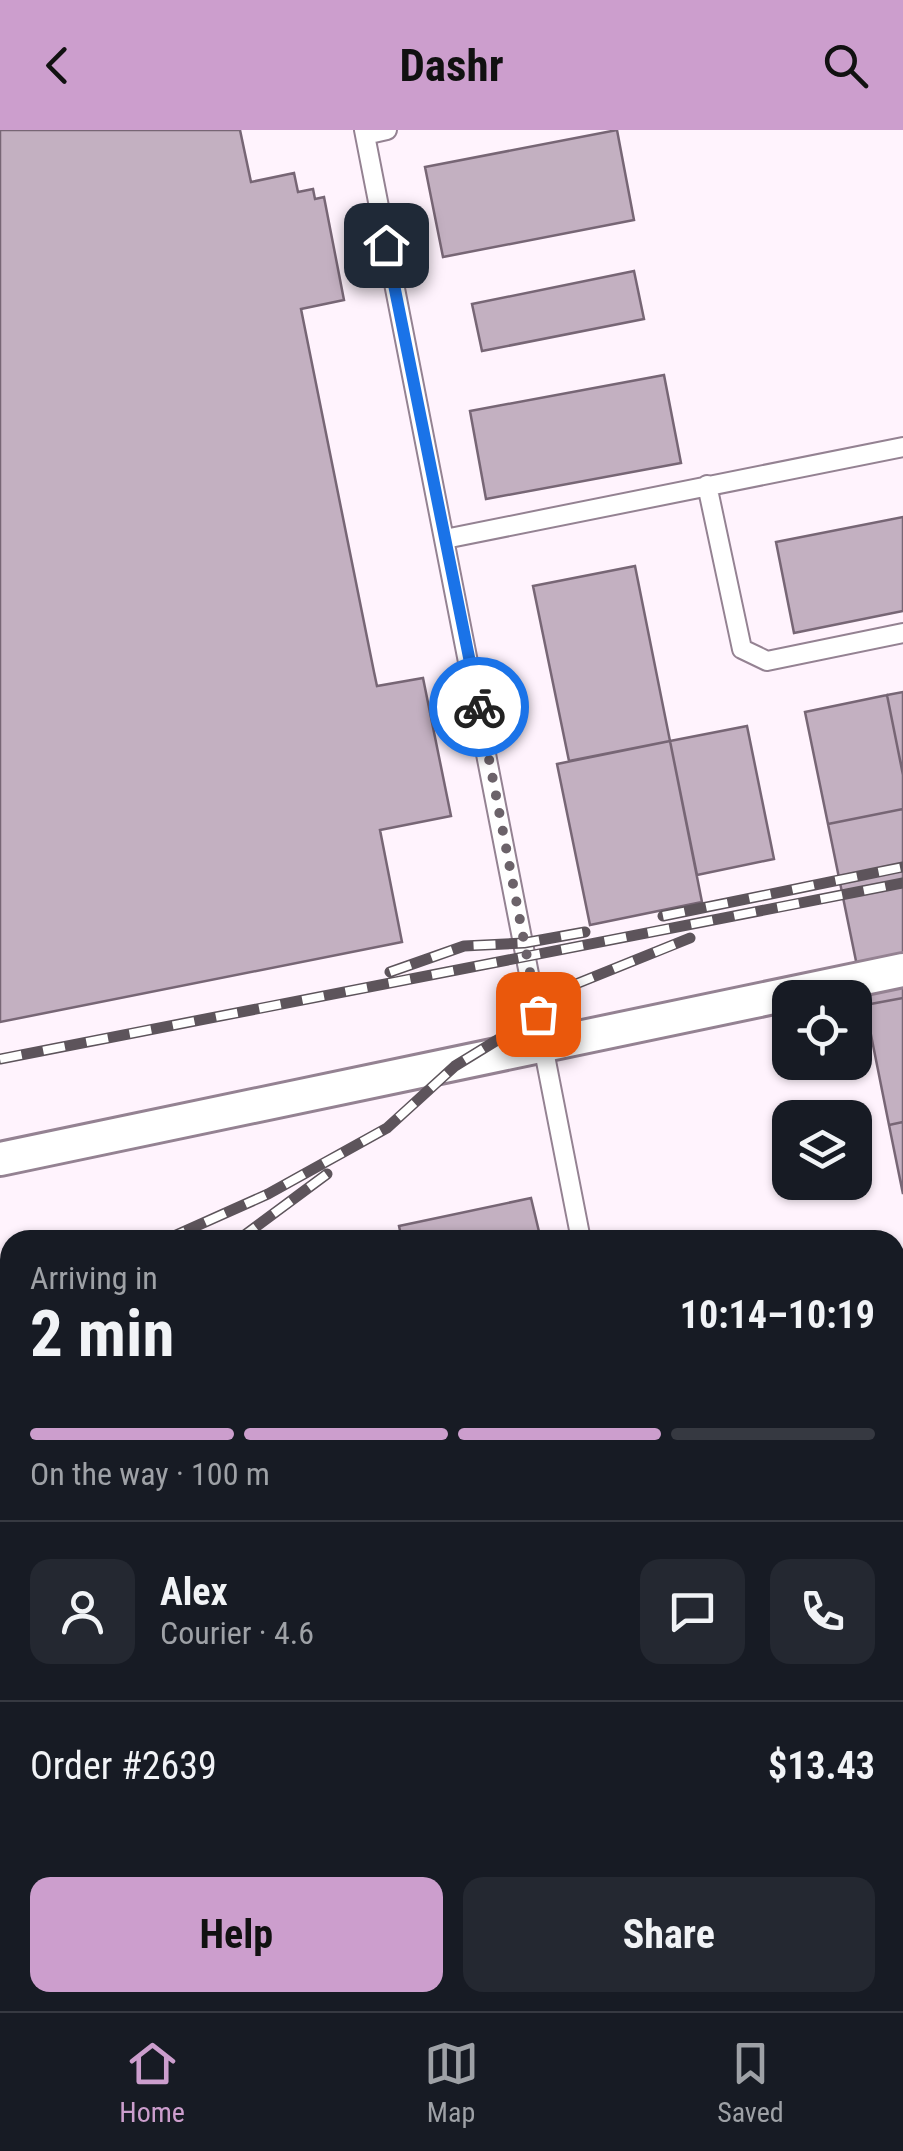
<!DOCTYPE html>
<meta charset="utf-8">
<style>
body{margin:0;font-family:"Roboto Condensed",sans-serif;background:#242831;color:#f1f3f6;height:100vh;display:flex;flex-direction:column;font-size:38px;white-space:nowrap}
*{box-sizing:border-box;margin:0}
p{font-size:32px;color:#9ea1a6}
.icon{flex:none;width:55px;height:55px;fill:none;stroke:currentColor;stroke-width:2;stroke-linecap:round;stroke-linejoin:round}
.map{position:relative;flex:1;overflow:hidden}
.sheet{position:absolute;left:0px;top:1100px;width:905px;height:782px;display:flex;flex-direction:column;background:#171b24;border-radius:30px 30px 0 0;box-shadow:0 2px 8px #0004}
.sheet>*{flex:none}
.fabs{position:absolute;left:772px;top:850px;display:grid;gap:20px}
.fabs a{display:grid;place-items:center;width:100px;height:100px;border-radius:20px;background:#171b24;box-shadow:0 2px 8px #0004;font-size:50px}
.pin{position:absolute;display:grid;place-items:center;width:85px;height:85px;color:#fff;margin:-42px;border-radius:20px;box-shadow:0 5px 15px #0006}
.courier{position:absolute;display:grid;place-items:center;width:100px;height:100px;margin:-50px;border:8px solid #1a73e8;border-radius:50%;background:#fff;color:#222;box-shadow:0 2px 12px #0007}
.head em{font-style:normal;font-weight:700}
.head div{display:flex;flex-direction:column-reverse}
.head{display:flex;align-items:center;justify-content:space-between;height:170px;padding:0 30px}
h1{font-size:65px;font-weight:700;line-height:75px}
.bar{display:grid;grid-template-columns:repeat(4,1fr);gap:15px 10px;align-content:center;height:120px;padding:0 30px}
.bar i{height:12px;border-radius:8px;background:#363941}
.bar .selected{background:#cc9ecd}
.bar p{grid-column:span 4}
.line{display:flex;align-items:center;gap:25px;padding:0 30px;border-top:2px solid #363941}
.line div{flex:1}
.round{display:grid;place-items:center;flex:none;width:105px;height:105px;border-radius:20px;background:#242831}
.action{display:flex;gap:20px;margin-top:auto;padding:20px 30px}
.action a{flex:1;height:115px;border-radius:20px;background:#cc9ecd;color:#111;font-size:40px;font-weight:700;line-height:115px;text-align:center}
.action a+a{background:#242831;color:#f1f3f6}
header{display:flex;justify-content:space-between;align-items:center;height:130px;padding:0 30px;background:#cc9ecd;color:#111;font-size:45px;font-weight:700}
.tab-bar{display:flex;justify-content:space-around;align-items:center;height:140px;border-top:2px solid #363941;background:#171b24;font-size:28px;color:#9ea1a6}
.tab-bar a{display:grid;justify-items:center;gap:5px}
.tab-bar .selected{color:#cc9ecd}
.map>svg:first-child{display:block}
.building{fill:#c3b0c1;stroke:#776675;stroke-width:2.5}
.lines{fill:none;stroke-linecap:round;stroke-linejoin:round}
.lane-casing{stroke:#948292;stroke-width:22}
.street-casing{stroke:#948292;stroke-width:38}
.lane{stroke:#fff;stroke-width:18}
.street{stroke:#fff;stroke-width:32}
.rail-casing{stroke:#5d545b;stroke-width:11}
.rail{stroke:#fff;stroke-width:8;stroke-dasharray:22;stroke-linecap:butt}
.done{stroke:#6b6269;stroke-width:10;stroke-dasharray:0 18}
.route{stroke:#1a73e8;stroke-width:12}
</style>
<header><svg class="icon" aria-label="back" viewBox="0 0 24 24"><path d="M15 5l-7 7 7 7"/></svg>Dashr<svg class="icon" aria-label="search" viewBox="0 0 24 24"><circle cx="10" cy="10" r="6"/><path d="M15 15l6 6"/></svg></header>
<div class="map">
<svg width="903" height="1881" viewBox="0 0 903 1881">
<rect width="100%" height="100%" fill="#fff3fd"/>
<!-- building -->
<path class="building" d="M 0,0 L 240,0 L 251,52 L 294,43 L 298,62 L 313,59 L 315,69 L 324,67 L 344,170 L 301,179 L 374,542 L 377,556 L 423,548 L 451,686 L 380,700 L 402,812 L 0,892 Z
M 617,0 L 634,90 L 443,127 L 425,37 Z
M 634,141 L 644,189 L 482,221 L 472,174 Z
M 664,245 L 681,333 L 486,369 L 470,281 Z
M 903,387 L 903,481 L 794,503 L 776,412 Z
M 635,436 L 670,611 L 569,631 L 533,456 Z
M 903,562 L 903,645 L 887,565 Z
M 887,565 L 903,645 L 903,679 L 828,694 L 805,582 Z
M 747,596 L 774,729 L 697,745 L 670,611 Z
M 670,611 L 702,772 L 590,795 L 557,634 Z
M 903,679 L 903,868 L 865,875 L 828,694 Z
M 903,868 L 903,992 L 889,995 L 865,875 Z
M 903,992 L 903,1064 L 889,995 Z
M 531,1068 L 541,1110 L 402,1110 L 399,1096 Z
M 10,1476 L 10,1603 L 0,1605 L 0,1478 Z"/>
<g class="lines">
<!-- lane casing -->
<g class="lane-casing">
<path id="lane" d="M 364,0 L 581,1110
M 365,5 L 387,0
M 707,355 L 742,519 L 767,531 L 903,503
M 445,409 L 903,317
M 0,1415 L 10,1413
M 895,1772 L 903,1770
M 208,1881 L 252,1872"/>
</g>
<!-- street casing -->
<g class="street-casing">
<path id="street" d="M 0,1029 L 903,840"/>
</g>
<!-- lane -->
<use href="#lane" class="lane"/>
<!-- street -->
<use href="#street" class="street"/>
<!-- rail casing -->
<g class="rail-casing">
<path id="rail" d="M 663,786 L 903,737
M 390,842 L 464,816 L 524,813 L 585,802
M 0,929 L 903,753
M 165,1110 L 268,1064 L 387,998 L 455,936 L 538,885 L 571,856 L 690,808
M 238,1110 L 327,1044
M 0,1154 L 10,1152
M 0,1216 L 10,1214"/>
</g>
<!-- rail -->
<use href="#rail" class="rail"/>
</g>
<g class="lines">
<!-- done -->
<path class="done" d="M 479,577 L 538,884"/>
<!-- route -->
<path class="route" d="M 386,115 L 479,577"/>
</g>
</svg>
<div class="fabs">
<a><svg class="icon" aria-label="locate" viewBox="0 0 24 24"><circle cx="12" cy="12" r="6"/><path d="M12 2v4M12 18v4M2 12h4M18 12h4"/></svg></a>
<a><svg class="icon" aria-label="layers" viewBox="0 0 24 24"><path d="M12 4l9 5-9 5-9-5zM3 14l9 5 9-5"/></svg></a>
</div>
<div class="pin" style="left:538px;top:884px;background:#ea580c"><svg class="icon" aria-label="bag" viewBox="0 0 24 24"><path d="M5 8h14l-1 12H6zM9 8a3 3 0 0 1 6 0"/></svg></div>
<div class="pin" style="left:386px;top:115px;background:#1f2937"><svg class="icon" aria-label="home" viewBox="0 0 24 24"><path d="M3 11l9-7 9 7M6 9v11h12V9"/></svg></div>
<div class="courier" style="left:479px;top:577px"><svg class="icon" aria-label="bike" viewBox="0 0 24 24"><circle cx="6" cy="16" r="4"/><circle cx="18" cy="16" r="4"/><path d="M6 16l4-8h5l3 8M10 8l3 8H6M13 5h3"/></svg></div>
<section class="sheet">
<div class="head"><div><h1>2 min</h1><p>Arriving in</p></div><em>10:14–10:19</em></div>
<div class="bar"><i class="selected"></i><i class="selected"></i><i class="selected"></i><i></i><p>On the way · 100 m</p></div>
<div class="line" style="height:180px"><a class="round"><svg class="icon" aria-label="person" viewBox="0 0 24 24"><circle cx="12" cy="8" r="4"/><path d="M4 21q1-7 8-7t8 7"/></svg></a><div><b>Alex</b><p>Courier · 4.6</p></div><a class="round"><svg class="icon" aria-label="chat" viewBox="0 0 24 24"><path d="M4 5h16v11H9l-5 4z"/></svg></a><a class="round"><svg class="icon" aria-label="phone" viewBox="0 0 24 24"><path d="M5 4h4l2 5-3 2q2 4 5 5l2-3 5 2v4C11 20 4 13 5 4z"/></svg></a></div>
<div class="line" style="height:130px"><div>Order #2639</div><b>$13.43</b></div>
<div class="action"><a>Help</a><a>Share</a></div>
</section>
</div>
<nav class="tab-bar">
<a class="selected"><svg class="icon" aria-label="home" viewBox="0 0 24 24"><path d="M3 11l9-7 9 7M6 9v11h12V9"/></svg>Home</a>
<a><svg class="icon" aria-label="map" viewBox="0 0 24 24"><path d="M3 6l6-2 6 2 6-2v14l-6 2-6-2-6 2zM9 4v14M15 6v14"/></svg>Map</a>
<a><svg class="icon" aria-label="saved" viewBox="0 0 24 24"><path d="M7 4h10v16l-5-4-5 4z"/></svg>Saved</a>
</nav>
